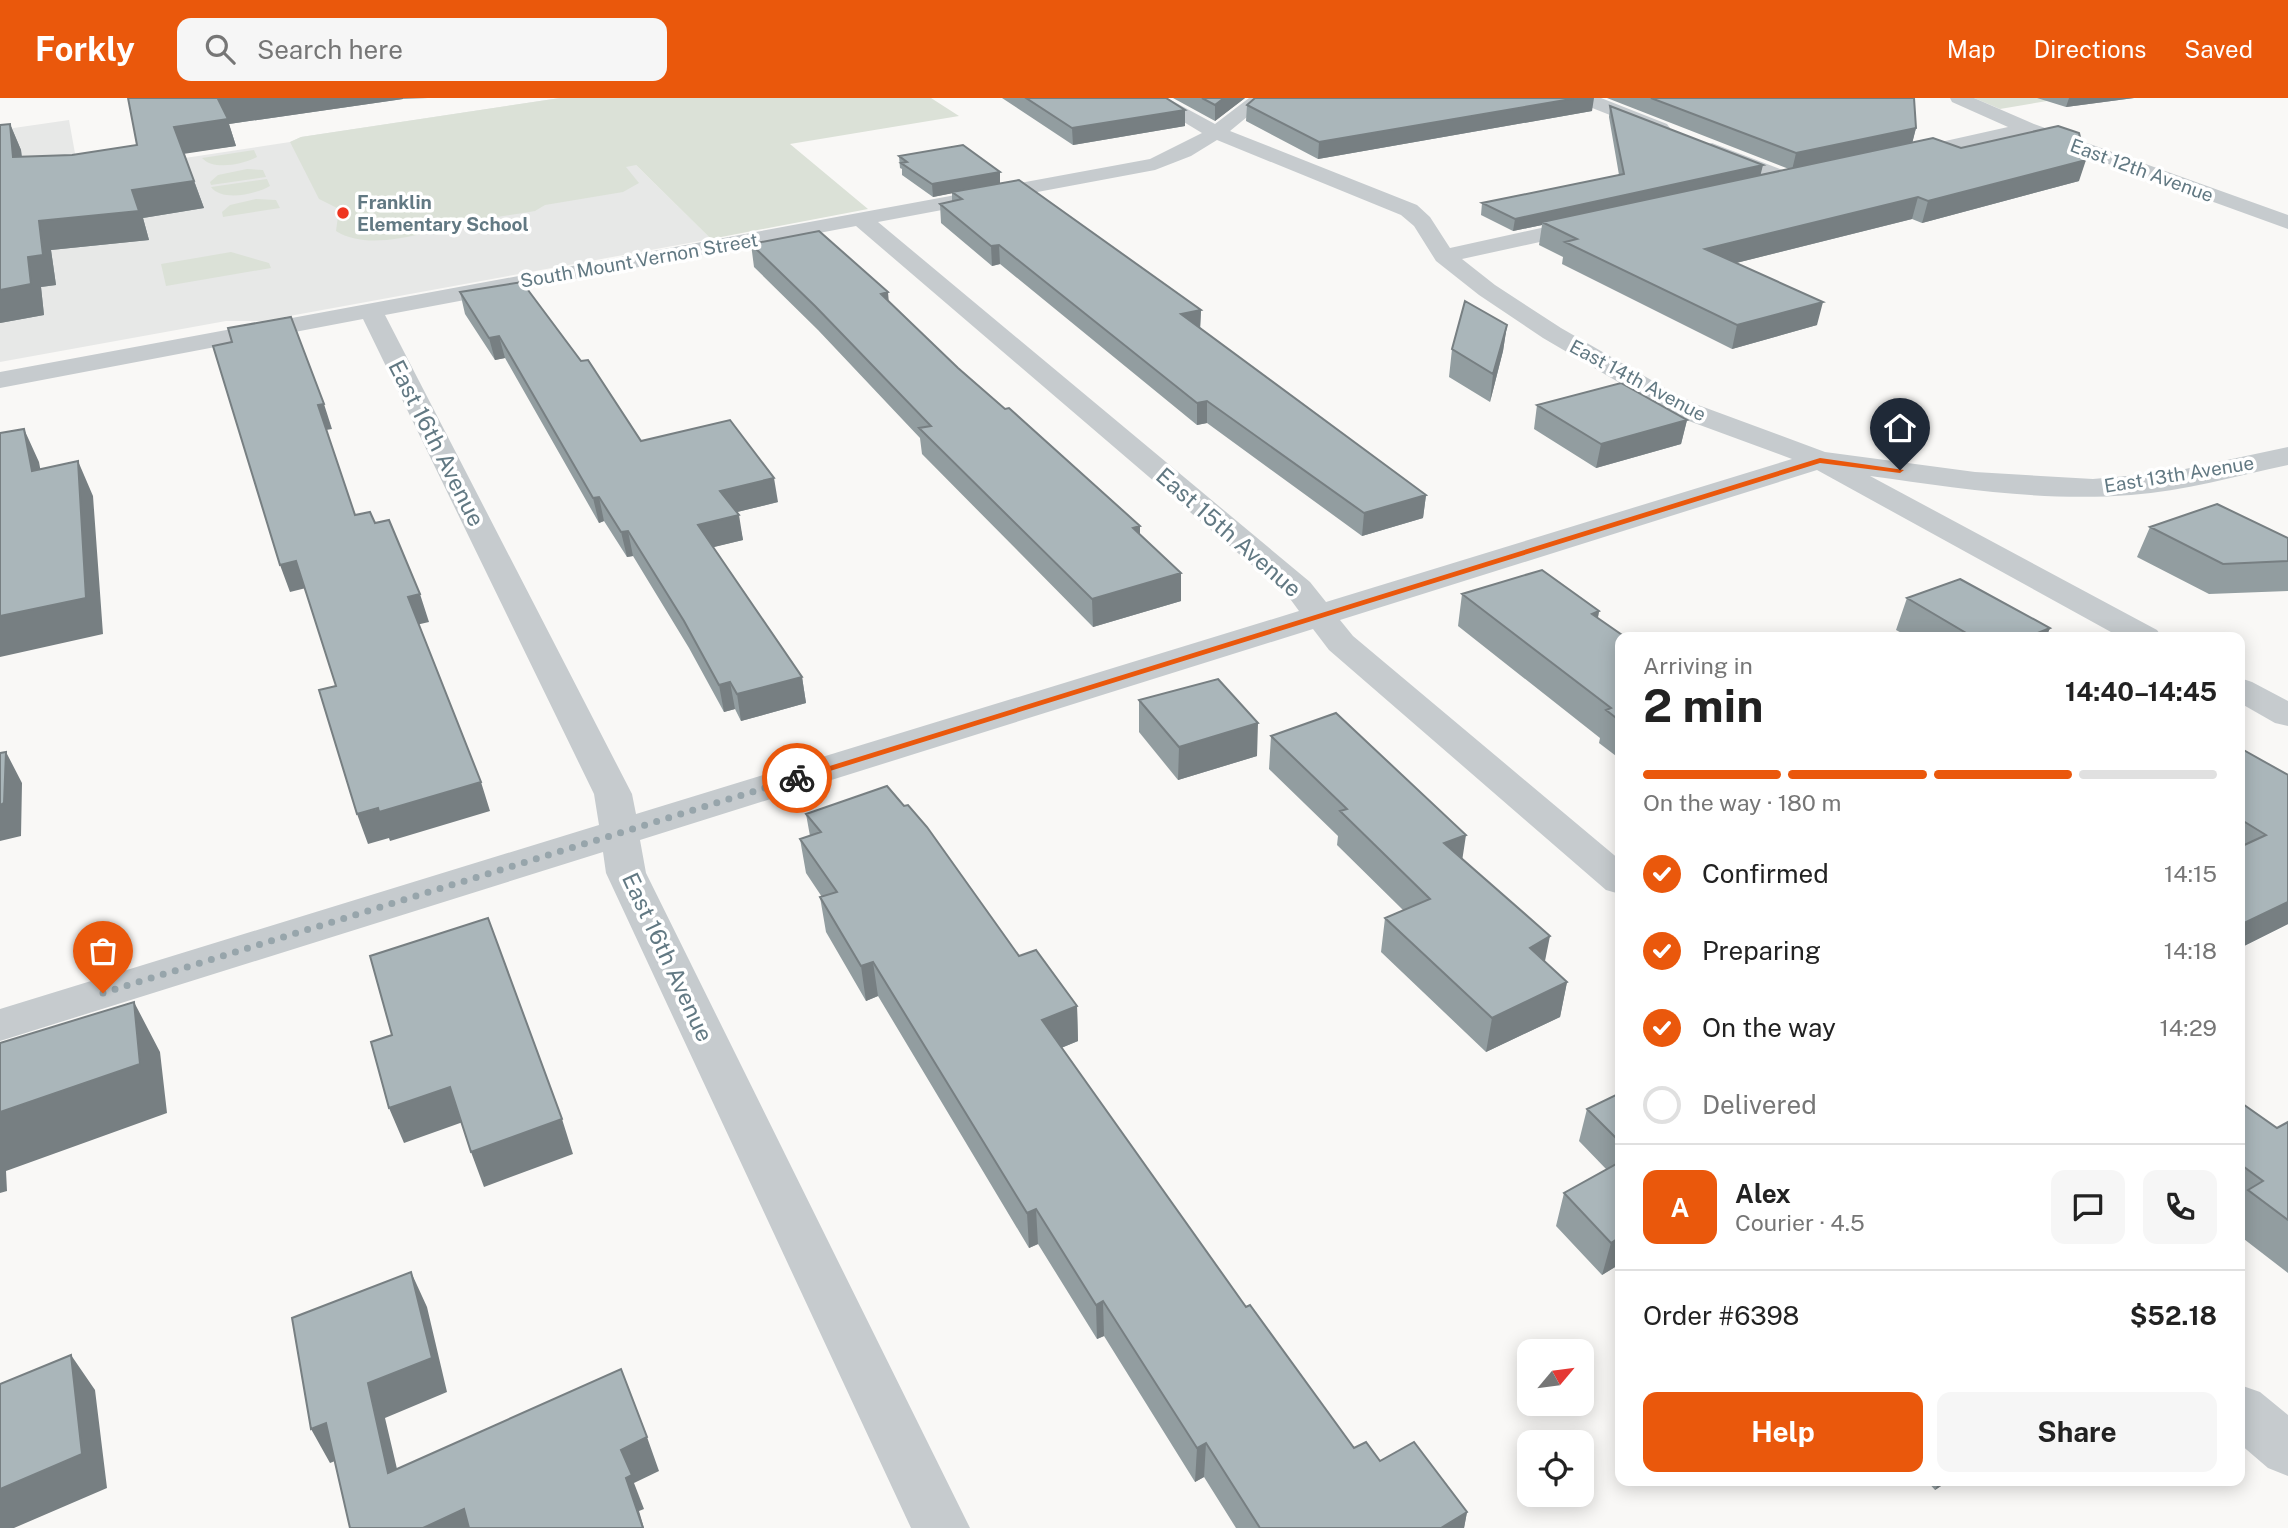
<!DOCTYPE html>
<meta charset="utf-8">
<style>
body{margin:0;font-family:"Public Sans",sans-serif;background:#f6f6f6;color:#222;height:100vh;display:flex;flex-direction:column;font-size:26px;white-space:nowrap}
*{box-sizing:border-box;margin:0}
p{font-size:23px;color:#767676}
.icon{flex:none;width:38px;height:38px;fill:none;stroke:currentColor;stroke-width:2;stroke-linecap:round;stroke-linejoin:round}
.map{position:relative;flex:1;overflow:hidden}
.sheet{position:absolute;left:1615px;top:534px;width:630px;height:854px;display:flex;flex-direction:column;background:#fff;border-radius:14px;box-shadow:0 4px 18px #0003}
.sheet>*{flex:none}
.needle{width:46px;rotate:61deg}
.controls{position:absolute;left:1517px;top:1241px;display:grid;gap:14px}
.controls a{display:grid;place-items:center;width:77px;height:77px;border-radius:14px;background:#fff;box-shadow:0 4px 18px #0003;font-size:35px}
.pin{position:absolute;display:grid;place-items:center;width:60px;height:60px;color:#fff;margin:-72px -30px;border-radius:50% 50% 50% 0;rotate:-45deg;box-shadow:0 0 7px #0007}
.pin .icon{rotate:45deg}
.courier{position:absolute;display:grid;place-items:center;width:70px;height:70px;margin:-35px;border:5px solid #ea580c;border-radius:50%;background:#fff;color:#222;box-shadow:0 2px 9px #0007}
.headline em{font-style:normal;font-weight:700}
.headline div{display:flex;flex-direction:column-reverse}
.headline{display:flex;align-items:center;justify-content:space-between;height:119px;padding:0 28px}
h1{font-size:46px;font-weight:700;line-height:52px}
.bar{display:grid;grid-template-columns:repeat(4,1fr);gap:10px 7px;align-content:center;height:84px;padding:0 28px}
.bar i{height:9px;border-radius:5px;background:#e0e0e0}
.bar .on{background:#ea580c}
.bar p{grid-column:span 4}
.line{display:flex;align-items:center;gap:18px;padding:0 28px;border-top:2px solid #e0e0e0}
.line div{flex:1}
.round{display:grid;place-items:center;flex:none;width:74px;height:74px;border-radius:14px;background:#f6f6f6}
ol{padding:0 28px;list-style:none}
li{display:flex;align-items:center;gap:21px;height:77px}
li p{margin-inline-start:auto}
li .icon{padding:7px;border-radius:50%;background:#ea580c;color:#fff;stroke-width:4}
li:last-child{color:#767676}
li i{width:38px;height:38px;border:4px solid #e0e0e0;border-radius:50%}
.primary-button{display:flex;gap:14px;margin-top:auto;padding:14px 28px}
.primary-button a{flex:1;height:80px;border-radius:14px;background:#ea580c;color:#fff;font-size:28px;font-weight:700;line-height:80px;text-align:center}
.primary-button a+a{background:#f6f6f6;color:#222}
header{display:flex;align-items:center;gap:42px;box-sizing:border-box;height:98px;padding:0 35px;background:#ea580c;color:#fff}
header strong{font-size:33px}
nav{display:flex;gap:38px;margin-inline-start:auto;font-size:24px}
.search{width:490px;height:63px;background:#f6f6f6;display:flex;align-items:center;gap:18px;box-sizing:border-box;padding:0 24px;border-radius:14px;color:#767676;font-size:26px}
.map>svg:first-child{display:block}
.built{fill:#e7e8e7}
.green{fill:#dbe1d7}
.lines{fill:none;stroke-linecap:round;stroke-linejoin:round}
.minor{fill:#c6cbce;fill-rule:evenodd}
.wall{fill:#929da0}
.shaded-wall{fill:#777f82}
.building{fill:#aab6ba;stroke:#777f82;stroke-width:2}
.route{fill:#ea580c}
.done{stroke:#97a5ab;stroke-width:7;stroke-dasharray:0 12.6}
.poi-dot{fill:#ef3520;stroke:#fff;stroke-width:2.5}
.labels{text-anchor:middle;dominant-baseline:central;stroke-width:7;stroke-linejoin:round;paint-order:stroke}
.far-street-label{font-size:19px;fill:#627983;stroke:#fff}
.far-poi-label{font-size:19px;font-weight:bold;fill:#627983;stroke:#fff;text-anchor:start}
.street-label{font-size:23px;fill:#627983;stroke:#fff}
</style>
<header>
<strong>Forkly</strong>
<div class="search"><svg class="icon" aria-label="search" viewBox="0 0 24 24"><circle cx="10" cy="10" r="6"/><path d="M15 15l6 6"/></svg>Search here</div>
<nav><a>Map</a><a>Directions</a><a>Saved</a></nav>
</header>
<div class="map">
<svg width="2288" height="1430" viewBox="0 0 2288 1430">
<rect width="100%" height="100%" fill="#f9f8f6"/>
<!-- built -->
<path class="built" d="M 560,0 L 636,67 L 711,141 L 262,223 L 226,223 L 0,264 L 0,32 L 69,22 L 78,72 L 105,72 L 290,44 L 301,39 Z"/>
<!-- green -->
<path class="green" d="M 560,0 L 931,0 L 959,18 L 790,46 L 868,111 L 711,141 L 636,67 L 626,69 L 639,85 L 623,94 L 545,107 L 535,113 C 514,117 492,119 470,124 C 433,131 372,156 336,133 L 339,111 L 319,101 L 290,44 L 301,39 Z
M 1974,0 L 2065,0 L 2000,11 Z
M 254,52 L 257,59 C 243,66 214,73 202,60 Z
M 247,71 L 263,72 L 266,79 L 211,87 L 210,84 L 218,77 Z
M 267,81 L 270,88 C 256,96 222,104 211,89 Z
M 256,101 L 276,102 L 280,110 L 223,119 L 222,114 L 230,107 Z
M 231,154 L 269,165 L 271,170 L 166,188 L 161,166 Z"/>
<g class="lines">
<!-- minor -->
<path class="minor" d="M 1144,0 L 1167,0 L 1215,26 L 1249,0 L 1270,0 L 1230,33 L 1417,107 L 1430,119 L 1450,150 L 1591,119 L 1599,121 L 1602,126 L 1599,131 L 1462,161 L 1495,187 L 1561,230 L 1672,294 L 1698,307 L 1825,354 L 1975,374 L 2093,381 L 2171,374 L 2288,349 L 2288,367 C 2236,378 2184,393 2131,397 C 2043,404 1957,390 1870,378 L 2157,532 L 2162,539 L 2120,539 L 1817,372 L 1340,522 L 1353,538 L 1620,762 L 1620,796 L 1606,792 L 1329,552 L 1313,531 L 640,742 L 646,775 L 970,1430 L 911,1430 L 606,775 L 603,754 L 0,943 L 0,911 L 599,727 L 594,696 L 363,221 L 0,290 L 0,274 L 1150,61 L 1202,35 ZM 1217,42 L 1401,117 L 1414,128 L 1436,163 L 1479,197 L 1543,240 L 1678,319 L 1792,361 L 1326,504 L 1310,484 L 878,124 L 1155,72 L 1191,58 ZM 856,128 L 1288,498 L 1299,513 L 636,716 L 632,696 L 385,217 Z
M 1575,0 L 1601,0 L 1667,26 L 1670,30 L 1667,34 L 1653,34 L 1577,4 Z
M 1950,0 L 1974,0 L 2034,26 L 2288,117 L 2288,131 L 2026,36 L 1903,64 L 1896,62 L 1893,58 L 1896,54 L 2008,29 L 1952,4 Z
M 1712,45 L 1798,78 L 1801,82 L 1798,86 L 1784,86 L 1705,55 L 1702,51 L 1705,47 Z
M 2240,580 L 2252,584 L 2288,603 L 2288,628 L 2275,625 L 2240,605 Z
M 2240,1287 L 2260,1294 L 2288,1317 L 2288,1378 L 2268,1370 L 2240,1346 Z"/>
</g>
<!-- wall -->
<path class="wall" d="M 128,0 L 428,0 L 403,1 L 229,26 L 236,48 L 184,55 L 204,110 L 143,120 L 149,142 L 51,152 L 56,187 L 41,189 L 44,217 L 0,225 L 0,27 L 10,26 L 21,52 L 22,59 L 72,57 L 137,47 Z
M 1002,0 L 1166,0 L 1185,28 L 1073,47 Z
M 1173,0 L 1245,0 L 1215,23 Z
M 1607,0 L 1914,0 L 1916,30 L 1912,45 L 1961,50 L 2079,83 L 1922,125 L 1912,121 L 1736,165 L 1817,227 L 1732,251 L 1562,166 L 1563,159 L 1539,147 L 1542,127 L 1513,133 L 1481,117 L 1482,105 L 1619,77 L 1609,19 L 1610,8 L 1760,77 L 1789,71 Z
M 2037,0 L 2134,0 L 2066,9 Z
M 1247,7 L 1592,13 L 1318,61 L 1246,23 Z
M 899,58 L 1000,85 L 1201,212 L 1200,230 L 1426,397 L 1423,420 L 1362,438 L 1207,325 L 1197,327 L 1000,166 L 992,168 L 941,125 L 940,106 L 952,103 L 952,95 L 933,99 L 902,77 L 902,71 L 900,70 Z
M 751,146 L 888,203 L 958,270 L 1140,428 L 1140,436 L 1181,503 L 1093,529 L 922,356 L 920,340 L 818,232 L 754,169 Z
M 460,194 L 641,343 L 778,404 L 737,414 L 743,442 L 713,449 L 802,579 L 806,605 L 741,623 L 735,611 L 724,614 L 689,550 L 633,458 L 627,459 L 604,423 L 599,425 L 505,260 L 495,262 L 465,216 Z
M 1507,227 L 1503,253 L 1490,304 L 1449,279 L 1452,251 Z
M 1537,307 L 1687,322 L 1681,346 L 1596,370 L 1534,331 Z
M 2150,429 L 2288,440 L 2288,493 L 2209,496 L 2137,459 Z
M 1462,496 L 1599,513 L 1598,520 L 1620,539 L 1620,661 L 1599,645 L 1600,640 L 1458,528 Z
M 1907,500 L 2050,530 L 2046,539 L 1909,539 L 1896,532 Z
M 1139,602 L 1257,658 L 1178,682 L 1139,634 Z
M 1271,638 L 1463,761 L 1545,864 L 1567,884 L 1560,919 L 1486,954 L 1381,854 L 1385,820 L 1403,812 L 1337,747 L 1338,738 L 1269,671 Z
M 2240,650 L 2288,677 L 2288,826 L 2240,850 Z
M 806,716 L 1019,858 L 1077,908 L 1078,943 L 1061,950 L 1246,1209 L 1354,1350 L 1380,1363 L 1467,1414 L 1464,1430 L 1236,1430 L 1204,1379 L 1195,1384 L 1104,1238 L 1097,1241 L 1038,1146 L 1029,1150 L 878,898 L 866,903 L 826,834 L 820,799 L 822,799 L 806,775 L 800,741 L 810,738 Z
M 1620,995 L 1620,1166 L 1602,1177 L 1556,1128 L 1564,1095 L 1607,1072 L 1579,1043 L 1587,1011 Z
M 2240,1004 L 2277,1030 L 2288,1024 L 2288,1175 L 2240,1138 Z
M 1926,1382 L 1950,1382 L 1935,1392 Z"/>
<!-- shaded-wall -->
<path class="shaded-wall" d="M 223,0 L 403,0 L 403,1 L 229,26 L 236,48 L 183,56 L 174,29 L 218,1 Z
M 1224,0 L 1245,0 L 1215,23 L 1215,7 Z
M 1577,0 L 1594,0 L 1592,13 L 1318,61 L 1319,44 Z
M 2069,0 L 2134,0 L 2066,9 Z
M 1185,12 L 1185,28 L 1073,47 L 1072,30 Z
M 10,26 L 21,52 L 24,86 L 13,59 Z
M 1916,30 L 1912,46 L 1792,72 L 1796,55 Z
M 2086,62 L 2079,83 L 1922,125 L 1928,103 Z
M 1763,67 L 1760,79 L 1542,124 L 1542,127 L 1513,133 L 1515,121 Z
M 1000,74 L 1000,86 L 933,99 L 932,86 Z
M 194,83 L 204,110 L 143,120 L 149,142 L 51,152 L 56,187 L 41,189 L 44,217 L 0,225 L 0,192 L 28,159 L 39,123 L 132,92 Z
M 1918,99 L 1912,121 L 1700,174 L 1705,151 Z
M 999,147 L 1000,166 L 992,168 L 991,148 Z
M 888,194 L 890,218 L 881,196 Z
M 1823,204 L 1817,227 L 1732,251 L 1737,227 Z
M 1201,212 L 1200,233 L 1181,216 Z
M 1507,227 L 1503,253 L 1490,304 L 1493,276 Z
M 499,238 L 505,260 L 495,262 L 489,240 Z
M 1207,303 L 1207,325 L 1197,327 L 1197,305 Z
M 324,306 L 332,331 L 326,332 L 318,307 Z
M 1687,322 L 1681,346 L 1596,370 L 1601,346 Z
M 24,331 L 39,364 L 47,407 L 32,373 Z
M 78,363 L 93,398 L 103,536 L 0,559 L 0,518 Z
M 774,380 L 778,404 L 725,417 L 720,393 Z
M 1426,397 L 1423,420 L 1362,438 L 1364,415 Z
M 599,399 L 604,423 L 599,425 L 593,400 Z
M 739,417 L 743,442 L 702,452 L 698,427 Z
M 1140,428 L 1140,455 L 1133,430 Z
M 628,433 L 633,458 L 627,459 L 621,434 Z
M 296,463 L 306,490 L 290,494 L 280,467 Z
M 1181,475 L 1181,503 L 1093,529 L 1092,501 Z
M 420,496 L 429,524 L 416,527 L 408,499 Z
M 1599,513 L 1593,545 L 1592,516 Z
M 2050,530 L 2046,539 L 2028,539 Z
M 802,579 L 806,605 L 741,623 L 737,596 Z
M 730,584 L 735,611 L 724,614 L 719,587 Z
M 1258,625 L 1257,658 L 1178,682 L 1179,649 Z
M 6,654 L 22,685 L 21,738 L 0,743 L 0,707 Z
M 481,684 L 490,713 L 390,743 L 389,740 L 368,746 L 357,716 Z
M 1466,737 L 1461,770 L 1444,745 Z
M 2288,804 L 2288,826 L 2240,850 L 2240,827 Z
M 1550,838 L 1543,873 L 1530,850 Z
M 873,864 L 878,898 L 866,903 L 861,868 Z
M 1567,884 L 1560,919 L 1486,954 L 1492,920 Z
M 134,904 L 160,954 L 167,1015 L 6,1073 L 7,1093 L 0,1095 L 0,1014 Z
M 1077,908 L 1078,943 L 1044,957 L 1042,922 Z
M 450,989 L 463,1024 L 404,1045 L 389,1010 Z
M 562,1021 L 573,1056 L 484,1089 L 471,1054 Z
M 1036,1111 L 1038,1146 L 1029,1150 L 1027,1115 Z
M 1620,1139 L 1620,1166 L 1602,1177 L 1611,1145 Z
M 411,1174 L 427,1209 L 447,1294 L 385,1320 L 406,1409 L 388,1375 L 368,1285 Z
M 1103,1203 L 1104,1238 L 1097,1241 L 1096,1207 Z
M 71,1257 L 95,1292 L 107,1390 L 14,1430 L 0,1430 L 0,1391 Z
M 326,1325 L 345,1359 L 330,1365 L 311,1331 Z
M 647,1339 L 659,1373 L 634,1385 L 644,1411 L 639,1413 L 644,1430 L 643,1430 L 626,1380 L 621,1352 Z
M 1206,1345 L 1204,1379 L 1195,1384 L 1197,1350 Z
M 1940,1382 L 1950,1382 L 1935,1392 Z
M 464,1411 L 473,1430 L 423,1430 Z
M 1467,1414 L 1464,1430 L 1441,1430 Z"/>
<!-- building -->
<path class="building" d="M 128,0 L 223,0 L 218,1 L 228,21 L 174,29 L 194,83 L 132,92 L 139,113 L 39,123 L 43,157 L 28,159 L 31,186 L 0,192 L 0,27 L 10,26 L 13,59 L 72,57 L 137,47 Z
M 1026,0 L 1166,0 L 1185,12 L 1072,30 Z
M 1202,0 L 1224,0 L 1215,7 Z
M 1255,0 L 1577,0 L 1319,44 L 1247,7 Z
M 1651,0 L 1914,0 L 1916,30 L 1796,55 Z
M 1610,8 L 1763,67 L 1515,121 L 1482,105 L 1624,76 Z
M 2058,28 L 2079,35 L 2086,62 L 1928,103 L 1918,99 L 1705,151 L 1823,204 L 1737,227 L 1565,144 L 1577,141 L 1542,124 L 1933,40 L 1961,50 Z
M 963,47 L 1000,74 L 932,86 L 901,65 L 907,64 L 899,58 Z
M 1019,82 L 1201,212 L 1181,216 L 1426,397 L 1364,415 L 1207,303 L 1197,305 L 999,147 L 991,148 L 940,106 L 962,101 L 952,94 Z
M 819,133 L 888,194 L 881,196 L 958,270 L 1005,311 L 1009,310 L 1140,428 L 1133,430 L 1181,475 L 1092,501 L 919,330 L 931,328 L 815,208 L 751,146 Z
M 522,184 L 581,263 L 588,262 L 641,343 L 730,322 L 774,380 L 720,393 L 739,417 L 698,427 L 802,579 L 737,596 L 730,584 L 719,587 L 684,523 L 628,433 L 621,434 L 599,399 L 593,400 L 499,238 L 489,240 L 460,194 Z
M 1465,203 L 1507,227 L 1493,276 L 1452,251 Z
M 291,219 L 324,306 L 318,307 L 355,417 L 370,414 L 375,425 L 389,422 L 420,496 L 408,499 L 481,684 L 379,714 L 378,710 L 357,716 L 319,592 L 336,588 L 296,463 L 280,467 L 213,248 L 232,244 L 228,230 Z
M 1621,285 L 1687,322 L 1601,346 L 1537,307 Z
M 24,331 L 32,373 L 78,363 L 86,500 L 0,518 L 0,335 Z
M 2217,406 L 2288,440 L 2288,463 L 2223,466 L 2150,429 Z
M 1542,472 L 1599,513 L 1592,516 L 1625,539 L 1620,539 L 1620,623 L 1606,612 L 1611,610 L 1462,496 Z
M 1960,481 L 2050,530 L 2028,539 L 1973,539 L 1907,500 Z
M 1218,581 L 1258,625 L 1179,649 L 1139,602 Z
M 1336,615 L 1466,737 L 1444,745 L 1550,838 L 1530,850 L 1567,884 L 1492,920 L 1385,820 L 1430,801 L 1340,713 L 1347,711 L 1271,638 Z
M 2240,650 L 2288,677 L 2288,804 L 2240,827 L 2240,749 L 2266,737 L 2240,721 Z
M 6,654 L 4,705 L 0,707 L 0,655 Z
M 887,688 L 904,708 L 908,707 L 927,729 L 1019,858 L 1036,852 L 1077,908 L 1042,922 L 1246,1209 L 1250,1207 L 1354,1350 L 1366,1344 L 1380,1363 L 1414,1344 L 1467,1414 L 1441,1430 L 1260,1430 L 1206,1345 L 1197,1350 L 1103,1203 L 1096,1207 L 1036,1111 L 1027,1115 L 873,864 L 861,868 L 820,799 L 837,794 L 800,741 L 821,734 L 806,716 Z
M 488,820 L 562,1021 L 471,1054 L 450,989 L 389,1010 L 371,944 L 392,937 L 370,858 Z
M 134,904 L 140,966 L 0,1014 L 0,945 Z
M 1620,995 L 1620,1044 L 1587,1011 Z
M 2240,1004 L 2277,1030 L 2288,1024 L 2288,1122 L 2248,1092 L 2263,1083 L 2240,1066 Z
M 1620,1064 L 1620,1139 L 1611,1145 L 1564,1095 Z
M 411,1174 L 432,1260 L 368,1285 L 388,1375 L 621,1271 L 647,1339 L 621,1352 L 632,1377 L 626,1380 L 643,1430 L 469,1430 L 464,1411 L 423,1430 L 350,1430 L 326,1325 L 311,1331 L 292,1220 Z
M 71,1257 L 82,1356 L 0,1391 L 0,1286 Z"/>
<!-- route -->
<path class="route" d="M 1820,360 L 1904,372 L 1900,375 L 1820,365 L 801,682 L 791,680 Z"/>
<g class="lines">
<!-- done -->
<path class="done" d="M 103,895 L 797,680"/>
</g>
<!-- markers -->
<circle class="poi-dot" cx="343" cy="115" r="7"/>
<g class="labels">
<!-- far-street labels -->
<g class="far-street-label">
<text transform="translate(2142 72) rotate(20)">East 12th Avenue</text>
<text transform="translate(639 162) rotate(-10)">South Mount Vernon Street</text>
<text transform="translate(1638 282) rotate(28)">East 14th Avenue</text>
<text transform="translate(2179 376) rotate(-9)">East 13th Avenue</text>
</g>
<!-- far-poi labels -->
<g class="far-poi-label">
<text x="357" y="104">Franklin<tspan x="357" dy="22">Elementary School</tspan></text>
</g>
<!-- street labels -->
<g class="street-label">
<text transform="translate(437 345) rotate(63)">East 16th Avenue</text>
<text transform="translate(1229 434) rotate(41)">East 15th Avenue</text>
<text transform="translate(668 859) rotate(65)">East 16th Avenue</text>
</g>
</g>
</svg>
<div class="controls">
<a><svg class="needle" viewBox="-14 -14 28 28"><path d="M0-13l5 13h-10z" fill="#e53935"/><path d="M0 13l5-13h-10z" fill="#767676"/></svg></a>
<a><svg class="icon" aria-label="locate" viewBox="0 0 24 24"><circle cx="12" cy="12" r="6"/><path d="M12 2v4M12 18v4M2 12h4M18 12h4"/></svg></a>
</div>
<div class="pin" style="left:103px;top:895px;background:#ea580c"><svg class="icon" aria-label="bag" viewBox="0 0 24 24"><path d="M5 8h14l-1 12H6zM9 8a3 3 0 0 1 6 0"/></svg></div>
<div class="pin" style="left:1900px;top:372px;background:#1f2937"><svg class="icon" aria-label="home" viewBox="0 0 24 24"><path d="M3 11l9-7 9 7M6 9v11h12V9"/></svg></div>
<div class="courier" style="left:797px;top:680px"><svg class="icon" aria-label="bike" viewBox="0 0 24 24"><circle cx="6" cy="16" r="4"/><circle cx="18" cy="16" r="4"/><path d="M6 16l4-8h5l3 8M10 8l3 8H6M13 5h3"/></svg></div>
<section class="sheet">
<div class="headline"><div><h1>2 min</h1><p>Arriving in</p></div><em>14:40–14:45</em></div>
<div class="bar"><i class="on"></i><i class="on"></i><i class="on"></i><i></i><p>On the way · 180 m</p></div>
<ol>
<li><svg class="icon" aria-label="check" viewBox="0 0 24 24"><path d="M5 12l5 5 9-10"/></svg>Confirmed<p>14:15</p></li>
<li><svg class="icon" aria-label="check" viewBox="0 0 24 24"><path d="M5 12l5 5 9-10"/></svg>Preparing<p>14:18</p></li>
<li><svg class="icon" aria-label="check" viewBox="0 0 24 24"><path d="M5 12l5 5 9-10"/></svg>On the way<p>14:29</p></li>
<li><i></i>Delivered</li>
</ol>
<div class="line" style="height:126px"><b class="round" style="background:#ea580c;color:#fff">A</b><div><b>Alex</b><p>Courier · 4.5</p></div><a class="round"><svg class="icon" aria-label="chat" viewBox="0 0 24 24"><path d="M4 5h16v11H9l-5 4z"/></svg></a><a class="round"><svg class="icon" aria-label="phone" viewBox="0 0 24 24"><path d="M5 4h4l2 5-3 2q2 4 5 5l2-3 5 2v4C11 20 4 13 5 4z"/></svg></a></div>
<div class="line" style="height:91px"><div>Order #6398</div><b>$52.18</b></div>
<div class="primary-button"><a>Help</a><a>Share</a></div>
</section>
</div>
